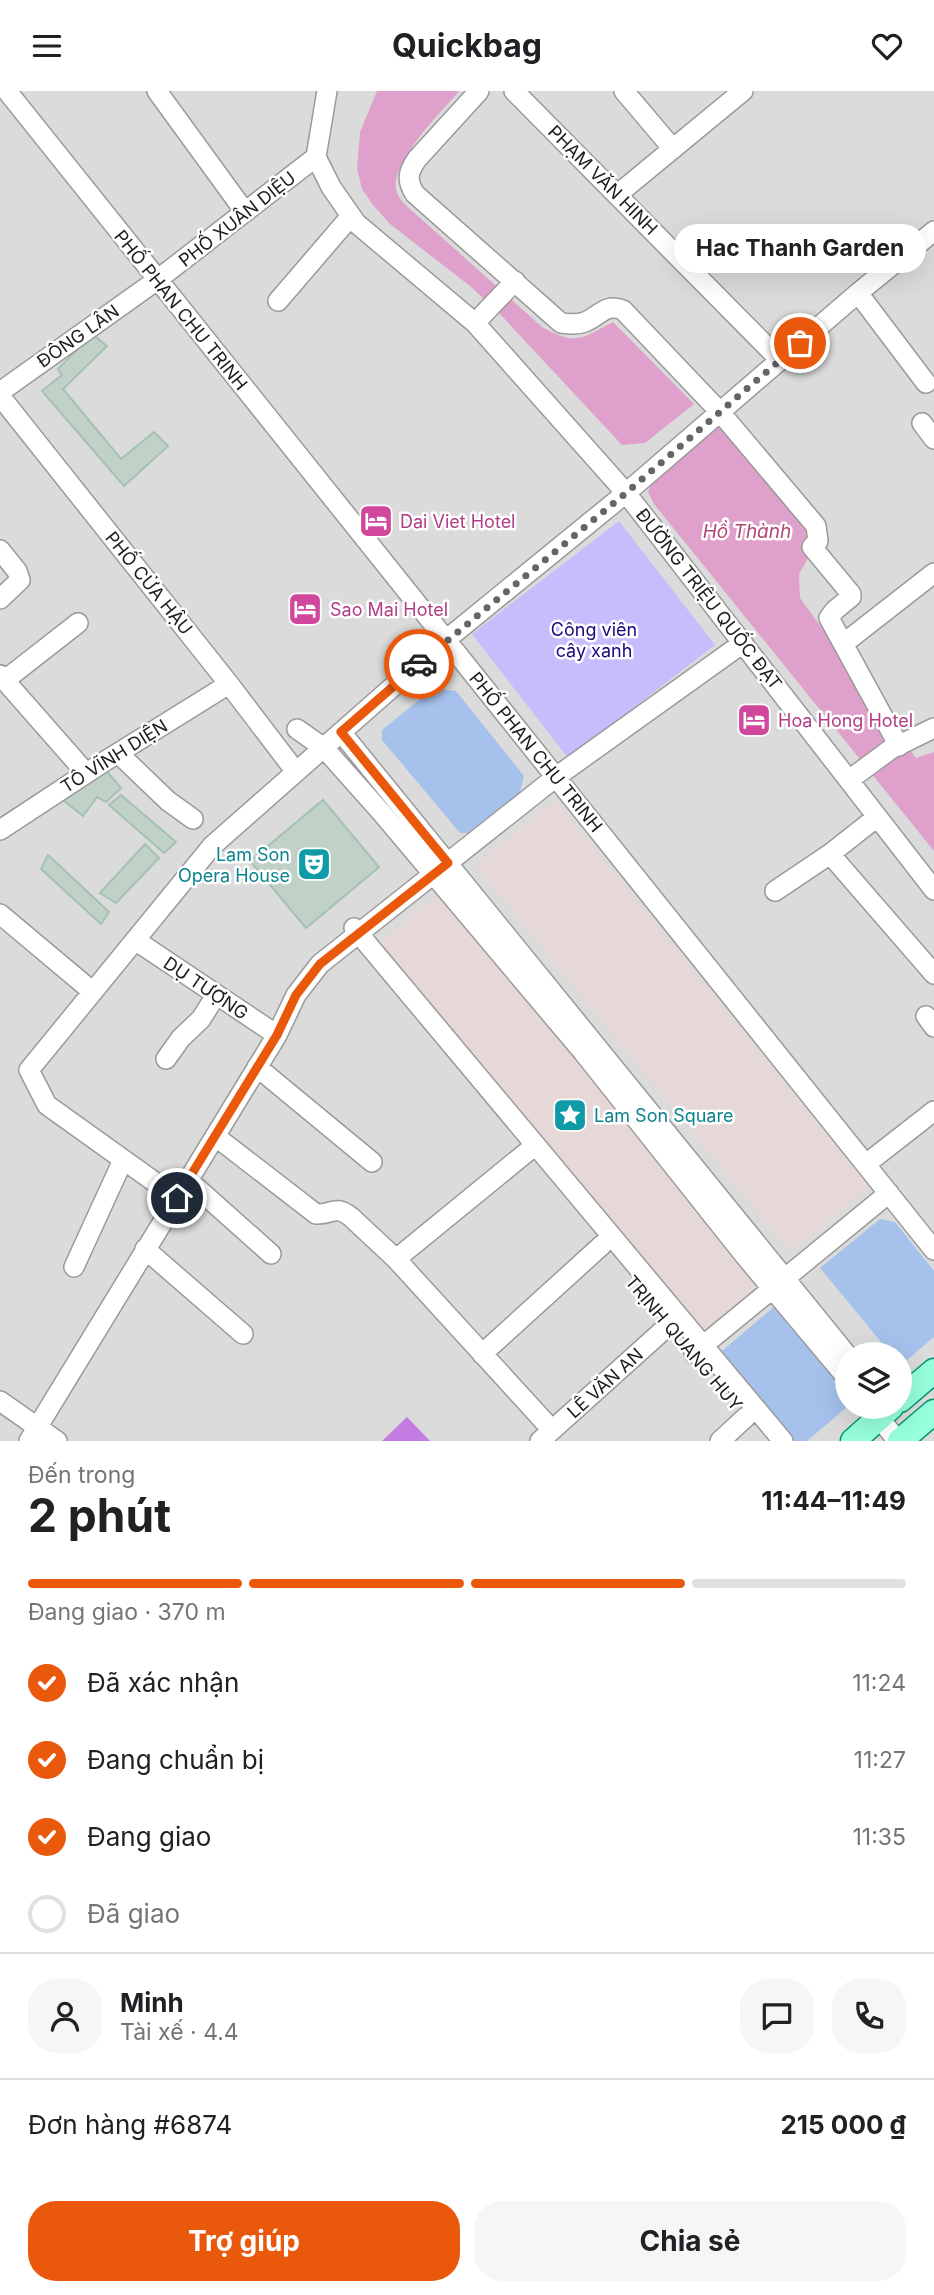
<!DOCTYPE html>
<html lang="vi">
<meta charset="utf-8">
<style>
body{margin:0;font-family:Inter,sans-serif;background:#f6f6f6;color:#202124;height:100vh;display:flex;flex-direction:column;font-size:26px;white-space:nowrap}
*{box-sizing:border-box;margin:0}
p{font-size:23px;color:#757577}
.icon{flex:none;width:38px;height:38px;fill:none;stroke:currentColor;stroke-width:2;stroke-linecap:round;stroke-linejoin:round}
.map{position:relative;height:1350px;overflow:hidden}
.details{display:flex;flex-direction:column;background:#fff;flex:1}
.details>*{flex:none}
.tools{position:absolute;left:835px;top:1251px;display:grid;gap:14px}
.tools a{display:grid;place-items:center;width:77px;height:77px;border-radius:50%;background:#fff;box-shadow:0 7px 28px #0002;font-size:35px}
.pin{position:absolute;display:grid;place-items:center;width:60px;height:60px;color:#fff;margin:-30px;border:4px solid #fff;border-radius:50%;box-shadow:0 2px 7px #0007}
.courier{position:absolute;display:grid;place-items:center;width:70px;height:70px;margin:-35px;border:5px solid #ea580c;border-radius:50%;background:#fff;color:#222;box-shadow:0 2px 9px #0007}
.bubble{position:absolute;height:49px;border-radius:24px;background:#fff;box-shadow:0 7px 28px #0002;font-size:23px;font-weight:700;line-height:49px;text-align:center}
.headline em{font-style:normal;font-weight:700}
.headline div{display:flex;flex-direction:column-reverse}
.headline{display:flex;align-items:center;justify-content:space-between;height:119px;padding:0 28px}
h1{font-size:46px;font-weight:700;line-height:52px}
.bar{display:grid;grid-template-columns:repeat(4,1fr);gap:10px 7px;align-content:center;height:84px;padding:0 28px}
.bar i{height:9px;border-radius:5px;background:#e0e0e0}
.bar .on{background:#ea580c}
.bar p{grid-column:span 4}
.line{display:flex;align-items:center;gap:18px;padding:0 28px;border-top:2px solid #e0e0e0}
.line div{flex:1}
.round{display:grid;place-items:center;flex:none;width:74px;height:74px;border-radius:28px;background:#f6f6f6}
ol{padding:0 28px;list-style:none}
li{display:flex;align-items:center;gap:21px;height:77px}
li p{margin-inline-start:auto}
li .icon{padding:7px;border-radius:50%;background:#ea580c;color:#fff;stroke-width:4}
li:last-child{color:#757577}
li i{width:38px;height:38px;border:4px solid #e0e0e0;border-radius:50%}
.primary-button{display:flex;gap:14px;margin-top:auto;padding:14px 28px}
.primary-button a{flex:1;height:80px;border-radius:28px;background:#ea580c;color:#fff;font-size:28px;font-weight:700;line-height:80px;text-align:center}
.primary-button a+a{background:#f6f6f6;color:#202124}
header{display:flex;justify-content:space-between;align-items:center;height:91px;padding:0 28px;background:#fff;font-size:32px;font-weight:700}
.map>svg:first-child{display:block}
.residential{fill:#dadbda;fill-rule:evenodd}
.grass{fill:#a6c2ec}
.park{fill:#c7bdfc}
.pitch{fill:#c37ce2}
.plaza{fill:#e5d8d7}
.water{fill:#dfa1cc}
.building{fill:#c0d2c8;stroke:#a4c1b3;stroke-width:2}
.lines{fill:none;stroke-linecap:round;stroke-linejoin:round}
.minor-casing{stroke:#9a9a9a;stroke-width:22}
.major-casing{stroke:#009671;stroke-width:27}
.minor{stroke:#fff;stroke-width:19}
.major{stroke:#97ffdb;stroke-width:24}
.done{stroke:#626665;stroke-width:7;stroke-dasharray:0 12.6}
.route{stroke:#ea580c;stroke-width:9}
.labels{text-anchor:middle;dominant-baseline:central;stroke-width:5;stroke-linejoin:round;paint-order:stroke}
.street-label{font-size:18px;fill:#1d1d1d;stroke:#fff}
.hotel-label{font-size:18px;fill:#b23c85;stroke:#fff;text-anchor:start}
.park-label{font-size:18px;fill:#1b0780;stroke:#fff}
.culture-label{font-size:18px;fill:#0d838f;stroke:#fff;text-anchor:end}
.water-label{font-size:19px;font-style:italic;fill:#b14672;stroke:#fff}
</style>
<header><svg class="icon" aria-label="menu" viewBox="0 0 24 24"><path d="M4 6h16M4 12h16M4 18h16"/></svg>Quickbag<svg class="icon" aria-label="heart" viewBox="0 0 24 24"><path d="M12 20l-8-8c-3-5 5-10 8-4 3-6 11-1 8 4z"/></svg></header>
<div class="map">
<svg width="934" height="1350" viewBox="0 0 934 1350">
<rect width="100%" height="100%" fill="#e2efec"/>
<!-- residential -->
<path class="residential" d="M 0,0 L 934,0 L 934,1350 L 0,1350 ZM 847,1264 L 900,1264 L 900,1316 L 847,1316 Z"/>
<!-- grass -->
<path class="grass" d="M 434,597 L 456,600 L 524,685 L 520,701 L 468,742 L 460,742 L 382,649 L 382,639 Z
M 880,1128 L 895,1131 L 934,1180 L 934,1246 L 900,1275 L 900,1264 L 891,1263 L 820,1177 Z
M 776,1214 L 847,1298 L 847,1316 L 807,1350 L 788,1350 L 716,1265 Z"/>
<!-- park -->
<path class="park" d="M 619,430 L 715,554 L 568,667 L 472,543 Z"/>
<!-- pitch -->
<path class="pitch" d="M 407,1326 L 430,1350 L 382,1350 Z"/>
<!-- plaza -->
<path class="plaza" d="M 555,709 L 869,1096 L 790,1161 L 475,774 Z
M 441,800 L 764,1192 L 698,1243 L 374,857 Z"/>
<!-- water -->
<path class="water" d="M 377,0 L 459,0 C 442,21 384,76 398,104 C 400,109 405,113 409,117 L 542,236 C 577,255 580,248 613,231 L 694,313 L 645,352 L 622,354 L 498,221 L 470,195 L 390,133 L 373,114 L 362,98 L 357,78 L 360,41 Z
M 723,335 L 819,448 L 799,483 L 800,507 L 916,667 L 934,661 L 934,760 L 654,413 L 648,401 L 651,393 L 715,338 Z"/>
<!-- building -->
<path class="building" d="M 92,243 L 107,255 L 63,298 L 121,368 L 154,341 L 168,355 L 124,395 L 42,300 L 62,284 L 58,278 Z
M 103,676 L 121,697 L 106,711 L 97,706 L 83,725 L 63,709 Z
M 121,704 L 176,751 L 164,762 L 109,714 Z
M 323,709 L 379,776 L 306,837 L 250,770 Z
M 145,753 L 159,767 L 116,812 L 100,802 Z
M 48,764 L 109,821 L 101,833 L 41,778 Z"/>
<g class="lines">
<!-- minor casing -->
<g class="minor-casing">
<path id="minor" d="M 7,0 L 934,1159
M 157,0 L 245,121
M 327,0 L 316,66 L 331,96 L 356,132 L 475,232 L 626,402 L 934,799
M 479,0 L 417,68 C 408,81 406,89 415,103 L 561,232 C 569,233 577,234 585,231 C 600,225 605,212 623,219 L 720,321 L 816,435 L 818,450 L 812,456 L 851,503 L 851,506 L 835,519 L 829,527 L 899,655
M 514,0 L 780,269
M 624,0 L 673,58
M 618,103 L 743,0
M 858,202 L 926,292
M 278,210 L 351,125
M 475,232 L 515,190
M 0,301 L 157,189 L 316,66
M 0,305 L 229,593 L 296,681
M 922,332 L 934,348
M 0,459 L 17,480 L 20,489 L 0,508
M 843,553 L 934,482
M 0,584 L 86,682
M 5,589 L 78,532
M 297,638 L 324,657 L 381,721 L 583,961 L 745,1165 L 847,1287
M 341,641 L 847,1264
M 118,662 L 168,710 L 193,728
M 849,689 L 891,658 L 934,637
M 0,739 L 102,672 L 229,593
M 830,763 L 934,883
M 775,800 L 830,763 L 877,726
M 0,823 L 93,901
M 354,837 L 783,1350
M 135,849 L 277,944
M 926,925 L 934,936
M 166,968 L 181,947 L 201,928 L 216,904
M 257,976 L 372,1071
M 215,1045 L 316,1123 C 333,1124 334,1113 351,1126 L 396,1168 L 552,1339
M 866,1073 L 934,1020
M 188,1089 L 271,1163
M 177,1107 L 47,1014 L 29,979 L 212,755 L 447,548 L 626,402 L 858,202 L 934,140
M 145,1158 L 243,1243
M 396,1168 L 527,1061
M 74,1176 L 123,1069
M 694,1262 L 889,1102
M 482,1263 L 602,1154
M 0,1310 L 57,1350
M 870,1316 L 898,1350
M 29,1350 L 277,944 L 296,904 L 320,873 L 556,686 L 743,552
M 540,1350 L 669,1234
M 720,1350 L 746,1326"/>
</g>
<!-- major casing -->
<g class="major-casing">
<path id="major" d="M 900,1309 L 934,1280
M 853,1350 L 891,1316
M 900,1350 L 934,1321"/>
</g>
<!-- minor -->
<use href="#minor" class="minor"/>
<!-- major -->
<use href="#major" class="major"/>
</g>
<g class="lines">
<!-- done -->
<path class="done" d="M 419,573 L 626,402 L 800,252"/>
<!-- route -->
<path class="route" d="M 177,1107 L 277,944 L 296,904 L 320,873 L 448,772 L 341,641 L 419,573"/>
</g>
<!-- icons -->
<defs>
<g id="hotel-square" transform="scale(1.75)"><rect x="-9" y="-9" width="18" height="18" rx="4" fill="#d1479c" stroke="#fff"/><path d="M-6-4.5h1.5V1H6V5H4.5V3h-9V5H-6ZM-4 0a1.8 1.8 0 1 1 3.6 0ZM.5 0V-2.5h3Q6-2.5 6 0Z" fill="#fff"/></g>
<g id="theatre-square" transform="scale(1.75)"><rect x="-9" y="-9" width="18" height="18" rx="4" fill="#0f9aa8" stroke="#fff"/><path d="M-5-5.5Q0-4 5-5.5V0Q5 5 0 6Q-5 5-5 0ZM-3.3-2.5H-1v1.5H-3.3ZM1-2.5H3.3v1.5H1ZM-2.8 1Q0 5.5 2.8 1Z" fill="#fff"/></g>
<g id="sight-square" transform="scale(1.75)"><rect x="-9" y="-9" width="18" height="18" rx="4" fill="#0f9aa8" stroke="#fff"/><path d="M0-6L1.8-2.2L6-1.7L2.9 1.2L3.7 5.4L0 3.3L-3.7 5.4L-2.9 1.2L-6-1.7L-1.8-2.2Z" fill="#fff"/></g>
</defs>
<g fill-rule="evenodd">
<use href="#hotel-square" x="376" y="430"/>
<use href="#hotel-square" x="305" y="518"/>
<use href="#hotel-square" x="754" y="629"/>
<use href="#theatre-square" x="314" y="773"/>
<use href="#sight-square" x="570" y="1024"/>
</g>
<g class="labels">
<!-- street labels -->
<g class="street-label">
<text transform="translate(603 89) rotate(45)">PHẠM VĂN HINH</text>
<text transform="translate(237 128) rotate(-38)">PHỐ XUÂN DIỆU</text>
<text transform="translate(181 219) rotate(51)">PHỐ PHAN CHU TRINH</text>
<text transform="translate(78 245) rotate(-35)">ĐÔNG LÂN</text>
<text transform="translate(149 492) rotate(51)">PHỐ CỬA HẬU</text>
<text transform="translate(709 508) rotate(52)">ĐƯỜNG TRIỆU QUỐC ĐẠT</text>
<text transform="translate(536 661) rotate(51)">PHỐ PHAN CHU TRINH</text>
<text transform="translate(114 665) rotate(-32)">TÔ VĨNH DIỆN</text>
<text transform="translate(206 897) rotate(34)">DỤ TƯỢNG</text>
<text transform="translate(684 1252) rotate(50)">TRỊNH QUANG HUY</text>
<text transform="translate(605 1292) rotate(-42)">LÊ VĂN AN</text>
</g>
<!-- hotel labels -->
<g class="hotel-label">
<text x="400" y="430">Dai Viet Hotel</text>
<text x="330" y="518">Sao Mai Hotel</text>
<text x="778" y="629">Hoa Hong Hotel</text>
</g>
<!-- park labels -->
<g class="park-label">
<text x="594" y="538">Công viên<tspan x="594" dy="21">cây xanh</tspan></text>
</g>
<!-- culture labels -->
<g class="culture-label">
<text x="290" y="763">Lam Son<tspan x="290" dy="21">Opera House</tspan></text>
<text x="594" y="1024" text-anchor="start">Lam Son Square</text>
</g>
<!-- water labels -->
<g class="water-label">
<text x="747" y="440">Hồ Thành</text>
</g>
</g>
</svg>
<div class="tools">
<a><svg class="icon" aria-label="layers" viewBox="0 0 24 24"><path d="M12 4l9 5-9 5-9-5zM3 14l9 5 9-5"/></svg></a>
</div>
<div class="pin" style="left:800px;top:252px;background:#ea580c"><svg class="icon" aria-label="bag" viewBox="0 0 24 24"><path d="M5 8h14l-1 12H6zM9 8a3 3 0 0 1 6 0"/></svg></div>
<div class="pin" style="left:177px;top:1107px;background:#1f2937"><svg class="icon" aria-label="home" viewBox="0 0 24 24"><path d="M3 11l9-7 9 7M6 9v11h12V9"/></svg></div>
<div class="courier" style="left:419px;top:573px"><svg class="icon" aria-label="car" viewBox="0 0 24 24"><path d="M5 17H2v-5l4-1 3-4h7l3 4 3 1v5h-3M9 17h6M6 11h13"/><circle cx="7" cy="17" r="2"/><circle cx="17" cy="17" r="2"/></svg></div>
<div class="bubble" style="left:674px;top:133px;width:252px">Hac Thanh Garden</div>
</div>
<section class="details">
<div class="headline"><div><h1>2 phút</h1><p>Đến trong</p></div><em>11:44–11:49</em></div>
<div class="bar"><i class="on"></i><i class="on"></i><i class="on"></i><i></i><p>Đang giao · 370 m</p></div>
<ol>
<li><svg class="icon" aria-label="check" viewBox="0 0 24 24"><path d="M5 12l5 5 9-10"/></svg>Đã xác nhận<p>11:24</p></li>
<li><svg class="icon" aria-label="check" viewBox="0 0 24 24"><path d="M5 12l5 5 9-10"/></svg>Đang chuẩn bị<p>11:27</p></li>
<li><svg class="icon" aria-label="check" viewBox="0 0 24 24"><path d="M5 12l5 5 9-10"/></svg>Đang giao<p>11:35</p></li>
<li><i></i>Đã giao</li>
</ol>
<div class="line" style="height:126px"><a class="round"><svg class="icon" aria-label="person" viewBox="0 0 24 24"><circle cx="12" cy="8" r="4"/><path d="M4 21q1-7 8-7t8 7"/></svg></a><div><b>Minh</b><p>Tài xế · 4.4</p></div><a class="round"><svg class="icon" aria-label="chat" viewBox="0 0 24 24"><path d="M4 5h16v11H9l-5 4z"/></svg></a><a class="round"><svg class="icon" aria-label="phone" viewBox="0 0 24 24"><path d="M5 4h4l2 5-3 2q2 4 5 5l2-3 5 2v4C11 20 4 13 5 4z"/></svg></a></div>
<div class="line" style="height:91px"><div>Đơn hàng #6874</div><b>215 000 ₫</b></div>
<div class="primary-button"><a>Trợ giúp</a><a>Chia sẻ</a></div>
</section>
